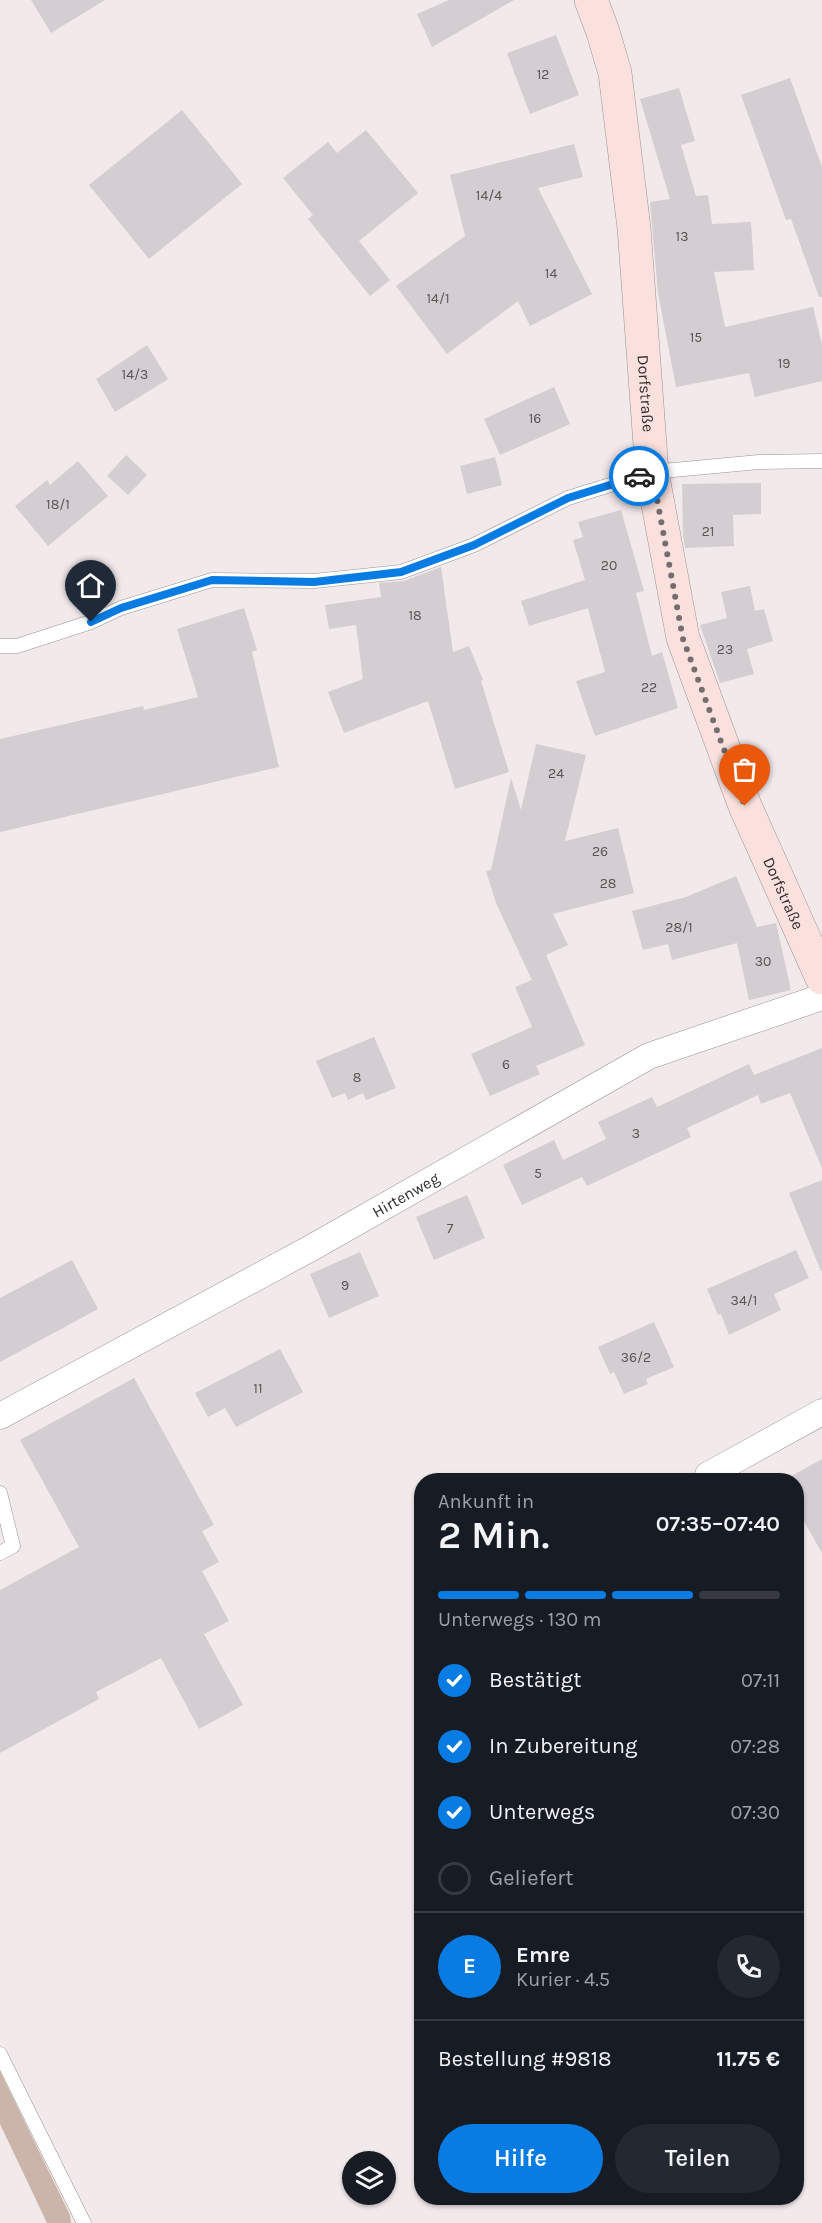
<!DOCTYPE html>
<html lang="de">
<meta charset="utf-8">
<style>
body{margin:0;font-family:Karla,sans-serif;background:#242831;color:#f1f3f6;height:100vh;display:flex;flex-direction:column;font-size:22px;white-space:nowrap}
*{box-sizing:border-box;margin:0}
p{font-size:20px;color:#9ea1a6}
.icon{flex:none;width:33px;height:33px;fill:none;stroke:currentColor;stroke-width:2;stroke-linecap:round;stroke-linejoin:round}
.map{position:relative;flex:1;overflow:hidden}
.details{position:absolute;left:414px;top:1473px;width:390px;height:732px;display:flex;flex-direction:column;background:#171b24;border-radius:24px;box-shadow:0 2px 4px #0004}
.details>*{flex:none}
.controls{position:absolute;left:342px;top:2151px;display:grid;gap:12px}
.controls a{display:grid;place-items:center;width:54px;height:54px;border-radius:50%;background:#171b24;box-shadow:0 2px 4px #0004;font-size:30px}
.pin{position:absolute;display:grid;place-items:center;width:51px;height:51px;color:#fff;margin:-62px -26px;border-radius:50% 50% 50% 0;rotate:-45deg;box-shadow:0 0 6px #0007}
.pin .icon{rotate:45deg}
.courier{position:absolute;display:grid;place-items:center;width:60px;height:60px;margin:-30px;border:4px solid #097ce3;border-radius:50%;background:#fff;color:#222;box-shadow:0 2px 8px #0007}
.headline em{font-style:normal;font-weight:600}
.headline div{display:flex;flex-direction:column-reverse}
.headline{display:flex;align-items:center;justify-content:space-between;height:102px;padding:0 24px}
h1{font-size:39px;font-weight:600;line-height:45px}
.bar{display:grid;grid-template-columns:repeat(4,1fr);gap:9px 6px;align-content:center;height:72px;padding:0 24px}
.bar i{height:8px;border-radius:4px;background:#363941}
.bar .active{background:#097ce3}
.bar p{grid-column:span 4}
.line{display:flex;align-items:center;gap:15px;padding:0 24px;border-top:2px solid #363941}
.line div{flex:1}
.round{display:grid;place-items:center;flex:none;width:63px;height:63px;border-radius:32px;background:#242831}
ol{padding:0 24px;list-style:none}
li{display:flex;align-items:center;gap:18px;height:66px}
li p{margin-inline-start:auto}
li .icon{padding:6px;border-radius:50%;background:#097ce3;color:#fff;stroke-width:4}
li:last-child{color:#9ea1a6}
li i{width:33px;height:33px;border:3px solid #363941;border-radius:50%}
.cta{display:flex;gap:12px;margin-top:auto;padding:12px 24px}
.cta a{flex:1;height:69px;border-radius:36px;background:#097ce3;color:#fff;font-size:24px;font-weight:600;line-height:69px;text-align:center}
.cta a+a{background:#242831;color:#f1f3f6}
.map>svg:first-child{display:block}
.green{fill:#cbb5aa}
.building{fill:#d4cdd1}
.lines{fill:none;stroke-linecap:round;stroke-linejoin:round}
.lane-casing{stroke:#9a9293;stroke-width:15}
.street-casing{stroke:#9a9293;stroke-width:27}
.secondary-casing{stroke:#9a9293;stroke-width:34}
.lane{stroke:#fff;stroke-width:14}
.street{stroke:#fff;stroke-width:26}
.secondary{stroke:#fae1dd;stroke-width:33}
.done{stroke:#746e70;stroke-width:6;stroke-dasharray:0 10.8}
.route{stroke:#097ce3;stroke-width:8}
.labels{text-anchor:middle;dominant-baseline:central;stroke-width:6;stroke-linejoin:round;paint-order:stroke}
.number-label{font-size:14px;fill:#595456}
.street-label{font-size:16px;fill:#302c2d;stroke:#fff}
</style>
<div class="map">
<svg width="822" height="2223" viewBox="0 0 822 2223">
<rect width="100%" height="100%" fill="#f2e9eb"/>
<!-- green -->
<path class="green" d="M 0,2071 L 70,2215 L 71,2223 L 47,2223 L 0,2124 Z"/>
<!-- building -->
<path class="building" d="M 31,0 L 105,0 L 51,33 Z
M 449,0 L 514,0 L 432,47 L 417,14 Z
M 556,35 L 579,95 L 530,114 L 507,53 Z
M 790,78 L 822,167 L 822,297 L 819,297 L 791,219 L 786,220 L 741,95 Z
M 679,88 L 695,141 L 681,145 L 696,196 L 708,195 L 712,224 L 751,222 L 754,270 L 714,272 L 725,327 L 813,307 L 822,345 L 822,381 L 755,397 L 749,373 L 676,387 L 658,293 L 650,202 L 670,199 L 640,99 Z
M 182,110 L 242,184 L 149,259 L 89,185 Z
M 366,130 L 418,193 L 359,241 L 390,280 L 370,296 L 308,219 L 313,215 L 283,178 L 328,142 L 337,153 Z
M 574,144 L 583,177 L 538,188 L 592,294 L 530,326 L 518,301 L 447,354 L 396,286 L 465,236 L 450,175 Z
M 147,345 L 168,379 L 115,412 L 96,379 Z
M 554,387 L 570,424 L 500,455 L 484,419 Z
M 126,455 L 147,475 L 128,495 L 107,476 Z
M 495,457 L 502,485 L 467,494 L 460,466 Z
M 78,461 L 108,496 L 48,546 L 15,506 L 47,480 L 50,485 Z
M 761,483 L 761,514 L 733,515 L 734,546 L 685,548 L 683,534 L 682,484 Z
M 621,510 L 644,591 L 636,593 L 652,656 L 662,652 L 678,708 L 595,736 L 576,681 L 605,672 L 588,608 L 529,626 L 521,601 L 585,580 L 573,540 L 583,537 L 578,522 Z
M 441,567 L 453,652 L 469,646 L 483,680 L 481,681 L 509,772 L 455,789 L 428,701 L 344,733 L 328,692 L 363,679 L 356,625 L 329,629 L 325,605 L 381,597 L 379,583 L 404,581 Z
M 750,586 L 755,611 L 764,609 L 773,641 L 747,649 L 754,674 L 720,683 L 700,625 L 727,618 L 721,592 Z
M 244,608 L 257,650 L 252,652 L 279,767 L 0,832 L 0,739 L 143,706 L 144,710 L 198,697 L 177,629 Z
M 536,744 L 586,755 L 565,841 L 618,828 L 634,893 L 553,914 L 568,945 L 546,955 L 585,1045 L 536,1066 L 540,1074 L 490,1096 L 471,1054 L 532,1027 L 515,987 L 532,980 L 496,903 L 486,871 L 491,870 L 511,778 L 521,810 Z
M 736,876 L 757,927 L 776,923 L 791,990 L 749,1000 L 737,943 L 672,960 L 668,944 L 643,950 L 632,911 L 686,897 Z
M 374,1037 L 396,1088 L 366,1100 L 363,1093 L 348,1100 L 345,1093 L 332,1098 L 316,1061 Z
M 822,1048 L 822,1168 L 790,1093 L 761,1104 L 758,1095 L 687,1128 L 691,1137 L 587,1186 L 582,1177 L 522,1205 L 503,1165 L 554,1140 L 563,1160 L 606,1139 L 598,1122 L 652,1097 L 657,1107 L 749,1064 L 754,1075 Z
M 822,1180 L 822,1271 L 821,1271 L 789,1193 Z
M 467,1195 L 485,1238 L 434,1260 L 416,1217 Z
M 796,1250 L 809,1278 L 774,1294 L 781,1310 L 729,1335 L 721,1314 L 718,1315 L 707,1289 Z
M 360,1252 L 379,1296 L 329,1318 L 310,1274 Z
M 72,1260 L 98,1309 L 0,1362 L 0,1298 Z
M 654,1322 L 674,1367 L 646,1379 L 648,1384 L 624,1394 L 614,1372 L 610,1374 L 598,1347 Z
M 280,1349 L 303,1392 L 236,1427 L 225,1408 L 208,1417 L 195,1393 Z
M 134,1378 L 214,1525 L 202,1531 L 219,1562 L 202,1571 L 229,1621 L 204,1634 L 243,1705 L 199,1729 L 161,1658 L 96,1692 L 99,1699 L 0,1753 L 0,1590 L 79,1547 L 20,1440 Z
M 822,1459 L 822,1553 L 796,1507 L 796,1480 L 789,1480 L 788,1478 Z"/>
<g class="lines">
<!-- lane casing -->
<g class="lane-casing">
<path id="lane" d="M 0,646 L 17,646 L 91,622 L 121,608 L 212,580 L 314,581 L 401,572 L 474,545 L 568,498 L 652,472 L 759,462 L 822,461
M 0,1493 L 13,1546 L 0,1553
M 0,2054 L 84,2223"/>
</g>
<!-- street casing -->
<g class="street-casing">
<g id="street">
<path id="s1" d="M 0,1416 L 313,1247 L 649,1056 L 822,997"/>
<path d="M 708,1475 L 822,1412"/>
</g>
</g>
<!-- secondary casing -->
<g class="secondary-casing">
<g id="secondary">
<path id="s2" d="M 591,0 L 603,32 L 615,73 L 634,228 L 652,472 L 683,638 L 745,806 L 822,978"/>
</g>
</g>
<!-- lane -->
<use href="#lane" class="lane"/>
<!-- street -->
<use href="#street" class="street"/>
<!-- secondary -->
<use href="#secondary" class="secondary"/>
</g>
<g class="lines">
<!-- done -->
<path class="done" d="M 639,476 L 652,472 L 683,639 L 745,806"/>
<!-- route -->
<path class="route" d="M 91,622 L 121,608 L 212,580 L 314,582 L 401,572 L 474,545 L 568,498 L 639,476"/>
</g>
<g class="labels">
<!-- number labels -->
<g class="number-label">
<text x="543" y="74">12</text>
<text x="489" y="195">14/4</text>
<text x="682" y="236">13</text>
<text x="551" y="273">14</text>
<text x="438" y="298">14/1</text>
<text x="696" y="337">15</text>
<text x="784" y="363">19</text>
<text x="135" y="374">14/3</text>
<text x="535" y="418">16</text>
<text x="58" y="504">18/1</text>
<text x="708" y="531">21</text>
<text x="609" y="565">20</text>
<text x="415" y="615">18</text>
<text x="725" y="649">23</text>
<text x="649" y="687">22</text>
<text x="556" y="773">24</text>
<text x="600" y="851">26</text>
<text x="608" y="883">28</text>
<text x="679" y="927">28/1</text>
<text x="763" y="961">30</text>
<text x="506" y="1064">6</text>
<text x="357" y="1077">8</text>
<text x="636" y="1133">3</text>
<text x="538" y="1173">5</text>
<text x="450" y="1228">7</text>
<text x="345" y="1285">9</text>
<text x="744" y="1300">34/1</text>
<text x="636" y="1357">36/2</text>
<text x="258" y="1388">11</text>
</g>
<!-- street labels -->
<g class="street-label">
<text stroke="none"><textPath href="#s2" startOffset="399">Dorfstraße</textPath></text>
<text stroke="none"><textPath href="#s2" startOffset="921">Dorfstraße</textPath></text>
<text stroke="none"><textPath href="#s1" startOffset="462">Hirtenweg</textPath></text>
</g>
</g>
</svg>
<div class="controls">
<a><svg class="icon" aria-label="layers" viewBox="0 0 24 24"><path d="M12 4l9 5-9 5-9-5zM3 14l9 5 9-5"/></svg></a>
</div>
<div class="pin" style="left:745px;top:806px;background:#ea580c"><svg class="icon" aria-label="bag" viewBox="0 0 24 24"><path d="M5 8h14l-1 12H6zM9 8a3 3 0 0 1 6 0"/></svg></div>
<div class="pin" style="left:91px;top:622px;background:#1f2937"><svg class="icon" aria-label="home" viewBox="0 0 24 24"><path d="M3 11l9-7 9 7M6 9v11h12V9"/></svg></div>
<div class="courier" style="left:639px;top:476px"><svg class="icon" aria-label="car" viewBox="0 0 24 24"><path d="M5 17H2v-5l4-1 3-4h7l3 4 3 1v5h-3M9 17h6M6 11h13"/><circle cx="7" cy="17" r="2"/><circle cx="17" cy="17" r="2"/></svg></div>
<section class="details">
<div class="headline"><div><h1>2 Min.</h1><p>Ankunft in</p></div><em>07:35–07:40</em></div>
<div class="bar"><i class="active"></i><i class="active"></i><i class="active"></i><i></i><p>Unterwegs · 130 m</p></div>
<ol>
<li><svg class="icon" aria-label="check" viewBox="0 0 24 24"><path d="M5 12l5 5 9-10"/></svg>Bestätigt<p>07:11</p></li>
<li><svg class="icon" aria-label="check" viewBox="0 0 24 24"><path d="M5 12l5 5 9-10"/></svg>In Zubereitung<p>07:28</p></li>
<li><svg class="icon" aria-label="check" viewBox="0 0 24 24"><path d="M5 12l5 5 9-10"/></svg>Unterwegs<p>07:30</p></li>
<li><i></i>Geliefert</li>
</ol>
<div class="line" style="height:108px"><b class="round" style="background:#097ce3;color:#fff">E</b><div><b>Emre</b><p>Kurier · 4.5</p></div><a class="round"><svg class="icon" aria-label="phone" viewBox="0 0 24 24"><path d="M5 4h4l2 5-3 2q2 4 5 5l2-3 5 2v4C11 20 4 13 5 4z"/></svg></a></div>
<div class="line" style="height:78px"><div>Bestellung #9818</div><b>11.75 €</b></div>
<div class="cta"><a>Hilfe</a><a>Teilen</a></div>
</section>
</div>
